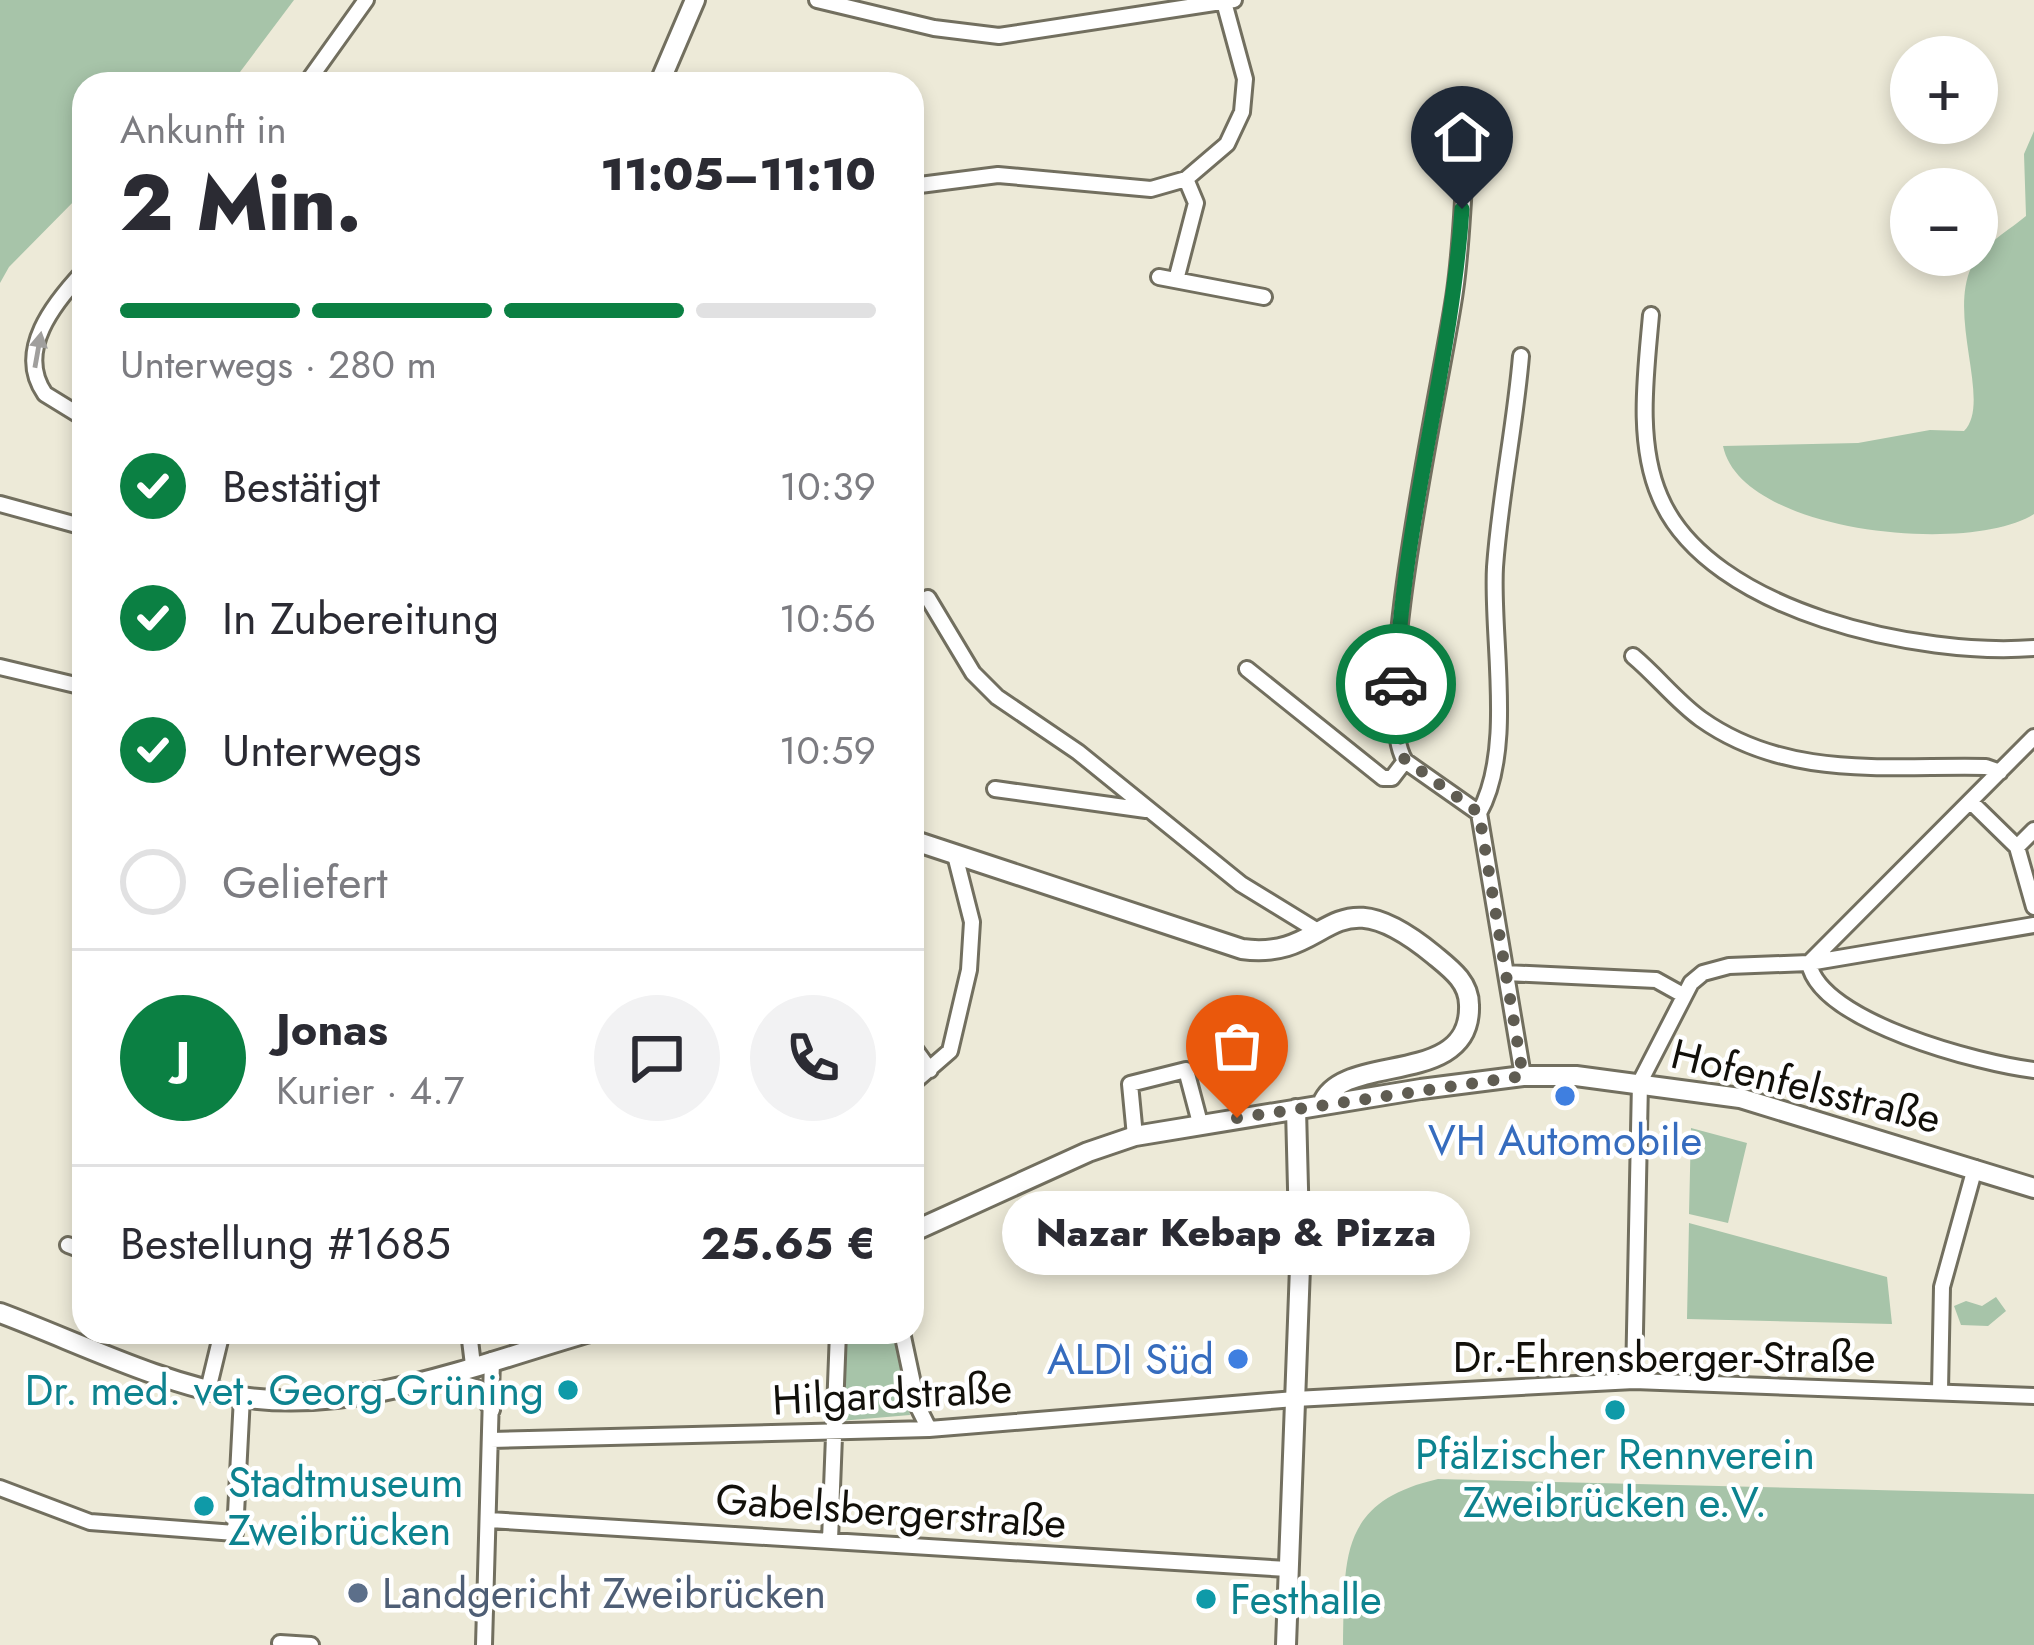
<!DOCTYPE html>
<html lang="de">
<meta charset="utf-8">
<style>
body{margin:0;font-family:Jost,sans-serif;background:#f2f2f3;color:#2b2b33;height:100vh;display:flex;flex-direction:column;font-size:45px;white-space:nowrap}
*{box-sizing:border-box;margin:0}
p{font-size:39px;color:#7c7c81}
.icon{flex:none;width:66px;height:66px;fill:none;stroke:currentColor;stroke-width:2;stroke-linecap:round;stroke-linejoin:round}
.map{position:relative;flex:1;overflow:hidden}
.details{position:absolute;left:72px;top:72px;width:852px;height:1272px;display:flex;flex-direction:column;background:#fff;border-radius:36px;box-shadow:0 6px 18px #0003}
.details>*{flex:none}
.fabs{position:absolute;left:1890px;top:36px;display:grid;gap:24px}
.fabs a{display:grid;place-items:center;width:108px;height:108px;border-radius:50%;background:#fff;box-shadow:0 6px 18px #0003;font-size:60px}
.pin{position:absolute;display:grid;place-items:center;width:102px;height:102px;color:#fff;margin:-123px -51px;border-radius:50% 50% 50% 0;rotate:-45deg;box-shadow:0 0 12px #0007}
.pin .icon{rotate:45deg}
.courier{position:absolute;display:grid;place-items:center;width:120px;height:120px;margin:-60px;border:9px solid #0b8043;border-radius:50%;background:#fff;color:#222;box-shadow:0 3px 15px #0007}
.bubble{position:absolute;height:84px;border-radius:42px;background:#fff;box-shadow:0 6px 18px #0003;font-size:39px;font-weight:800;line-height:84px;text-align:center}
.summary em{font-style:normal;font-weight:800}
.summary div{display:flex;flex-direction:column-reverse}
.summary{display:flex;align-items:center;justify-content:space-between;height:204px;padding:0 48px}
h1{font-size:78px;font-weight:800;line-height:90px}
.bar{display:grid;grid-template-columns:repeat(4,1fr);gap:18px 12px;align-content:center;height:144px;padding:0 48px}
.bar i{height:15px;border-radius:9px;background:#e1e1e2}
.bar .on{background:#0b8043}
.bar p{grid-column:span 4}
.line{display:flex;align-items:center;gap:30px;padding:0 48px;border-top:3px solid #e1e1e2}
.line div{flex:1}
.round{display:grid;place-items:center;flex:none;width:126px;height:126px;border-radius:63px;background:#f2f2f3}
ol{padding:0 48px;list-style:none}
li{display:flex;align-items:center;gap:36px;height:132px}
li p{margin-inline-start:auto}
li .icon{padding:12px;border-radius:50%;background:#0b8043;color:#fff;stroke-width:4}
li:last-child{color:#7c7c81}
li i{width:66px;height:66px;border:6px solid #e1e1e2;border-radius:50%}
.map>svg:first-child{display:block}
.green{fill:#a7c4a9}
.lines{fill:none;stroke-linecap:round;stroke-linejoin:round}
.street-casing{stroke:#726f5f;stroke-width:20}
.secondary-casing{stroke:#726f5f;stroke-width:24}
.street{stroke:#fff;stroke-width:14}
.secondary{stroke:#fff;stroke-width:18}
.oneway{fill:#a09f9d}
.done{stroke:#5f5c52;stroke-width:12;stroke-dasharray:0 21.6}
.route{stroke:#0b8043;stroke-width:15}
.shop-dot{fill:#3f7fe0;stroke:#fff;stroke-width:4.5}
.culture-dot{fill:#0f9aa8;stroke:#fff;stroke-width:4.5}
.service-dot{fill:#5c6f8a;stroke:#fff;stroke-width:4.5}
.labels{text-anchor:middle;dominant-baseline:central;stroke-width:9;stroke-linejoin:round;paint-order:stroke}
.street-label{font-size:42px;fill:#12100a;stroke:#fff}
.shop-label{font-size:42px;fill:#366cbe;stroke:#fff}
.culture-label{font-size:42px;fill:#0d838f;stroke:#fff;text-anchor:start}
.service-label{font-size:42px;fill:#4e5e75;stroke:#fff;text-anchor:start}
</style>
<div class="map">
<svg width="2034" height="1645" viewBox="0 0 2034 1645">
<rect width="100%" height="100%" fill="#edead8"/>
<!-- green -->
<path class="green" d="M 0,0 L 294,0 L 231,84 L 84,84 L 84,191 L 9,267 L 0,283 Z
M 2034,131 L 2034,514 C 1971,555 1741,534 1723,446 L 1858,443 L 1930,430 L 1964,431 C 1992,403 1948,319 1971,268 C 1981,246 2008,231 2026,216 L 2024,154 Z
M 1691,1128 L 1747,1143 L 1728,1223 L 1689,1214 Z
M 1689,1223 L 1887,1277 L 1892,1324 L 1687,1319 Z
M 1996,1297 L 2006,1311 L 1988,1326 L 1961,1325 L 1954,1306 L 1966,1301 L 1982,1306 Z
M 844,1332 L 895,1332 L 910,1415 L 840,1421 Z
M 1438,1479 L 2034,1494 L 2034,1645 L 1343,1645 C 1345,1558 1338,1502 1438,1479 Z"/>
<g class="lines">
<!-- street casing -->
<g class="street-casing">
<path id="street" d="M 817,0 L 934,28 L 999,36 L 1234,0
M 306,84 L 366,0
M 912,186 L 998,175 L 1151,189 L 1186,179 L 1227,144 L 1242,112 L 1245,79 L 1224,2
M 84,271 C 54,303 15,351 45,394 L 84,418
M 1159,277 L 1264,297
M 1176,280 L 1196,203 L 1186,179
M 1651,315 C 1646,373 1636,442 1660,497 C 1709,613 1923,657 2034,648
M 0,504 L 84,527
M 928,598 L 973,673 L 997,697 L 1078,752 L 1241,884 L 1316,930
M 1633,656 C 1657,676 1676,701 1701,719 C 1787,780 1886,765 1986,767 L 2000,772
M 0,667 L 84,687
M 1247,669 L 1383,778 L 1392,778 L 1405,761
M 1405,761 C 1368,703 1444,373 1455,291 C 1461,249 1463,205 1465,163
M 1405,761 L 1479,813 L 1523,1076
M 995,789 L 1146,810
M 1972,803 L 2017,847 L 2034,907
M 1479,813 C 1515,749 1491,638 1495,567 C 1500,496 1515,427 1521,356
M 2017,847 L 2034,830
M 1809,963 L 2034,737
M 1809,963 C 1819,1022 1982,1064 2034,1070
M 1506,973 L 1656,980 L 1683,995
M 912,1045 L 930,1070
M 912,1084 L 950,1051 L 969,970 L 972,922 L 956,859
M 1135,1136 L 1130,1084 L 1186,1070 L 1200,1123
M 68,1245 L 84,1251
M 469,1332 L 473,1365
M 902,1332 L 918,1407 L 929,1429
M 444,1378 L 475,1387 L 492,1410
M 1634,1381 L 1640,1082 L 1691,983 L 1703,973 L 1729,966 L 1809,963 L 2034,925
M 208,1390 L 222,1332
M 1940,1390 L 1942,1287 L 1975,1168
M 491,1440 L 929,1429 L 1295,1399 L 1634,1381 L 2034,1396
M 0,1488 L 90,1522 L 235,1533 L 242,1397
M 489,1520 L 1288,1569
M 830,1540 L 838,1332
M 280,1643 L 311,1645
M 484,1645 L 492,1360"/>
</g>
<!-- secondary casing -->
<g class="secondary-casing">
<path id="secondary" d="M 659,84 L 695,0
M 912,840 L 1242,949 C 1333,962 1328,868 1434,955 C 1451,969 1469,982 1469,1005 C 1472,1089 1342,1051 1322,1104
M 912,1232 L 1088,1152 L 1135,1136 L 1421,1089 L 1523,1076 L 1576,1076 L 1740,1098 L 2034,1188
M 0,1313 C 78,1342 160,1384 242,1397 C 357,1415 481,1363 590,1332
M 1286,1645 L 1300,1267 L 1296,1109"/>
</g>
<!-- street -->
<use href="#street" class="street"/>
<!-- secondary -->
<use href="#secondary" class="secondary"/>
</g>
<!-- one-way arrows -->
<defs><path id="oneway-solid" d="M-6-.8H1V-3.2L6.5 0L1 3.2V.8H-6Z" transform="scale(3)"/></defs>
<use class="oneway" href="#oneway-solid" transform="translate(38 350) rotate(-80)"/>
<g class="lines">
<!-- done -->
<path class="done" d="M 1237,1118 L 1523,1076 L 1479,813 L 1402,757 L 1396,684"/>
<!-- route -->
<path class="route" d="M 1396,684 C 1402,524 1451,368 1462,209"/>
</g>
<!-- markers -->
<g class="shop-dot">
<circle cx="1565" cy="1096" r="12"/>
<circle cx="1238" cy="1359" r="12"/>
</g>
<g class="culture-dot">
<circle cx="568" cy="1390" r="12"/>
<circle cx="1615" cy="1410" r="12"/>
<circle cx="204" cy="1506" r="12"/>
<circle cx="1206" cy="1599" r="12"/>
</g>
<circle class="service-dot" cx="358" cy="1593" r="12"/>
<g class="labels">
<!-- street labels -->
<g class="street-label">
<text transform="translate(1806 1086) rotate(14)">Hofenfelsstraße</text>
<text x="1664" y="1357">Dr.-Ehrensberger-Straße</text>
<text transform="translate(892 1394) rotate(-3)">Hilgardstraße</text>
<text transform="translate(891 1511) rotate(4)">Gabelsbergerstraße</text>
</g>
<!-- shop labels -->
<g class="shop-label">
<text x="1565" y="1140">VH Automobile</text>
<text x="1214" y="1359" text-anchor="end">ALDI Süd</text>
</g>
<!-- culture labels -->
<g class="culture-label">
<text x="544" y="1390" text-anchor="end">Dr. med. vet. Georg Grüning</text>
<text x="1615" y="1454" text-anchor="middle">Pfälzischer Rennverein<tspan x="1615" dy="48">Zweibrücken e.V.</tspan></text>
<text x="228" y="1482">Stadtmuseum<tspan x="228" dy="48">Zweibrücken</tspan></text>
<text x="1230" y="1599">Festhalle</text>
</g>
<!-- service labels -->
<g class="service-label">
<text x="382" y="1593">Landgericht Zweibrücken</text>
</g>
</g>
</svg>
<div class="fabs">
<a>+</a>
<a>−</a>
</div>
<div class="pin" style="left:1237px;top:1118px;background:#ea580c"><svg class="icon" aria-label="bag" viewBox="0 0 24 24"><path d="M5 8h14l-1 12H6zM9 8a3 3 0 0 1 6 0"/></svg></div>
<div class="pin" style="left:1462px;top:209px;background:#1f2937"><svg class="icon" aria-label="home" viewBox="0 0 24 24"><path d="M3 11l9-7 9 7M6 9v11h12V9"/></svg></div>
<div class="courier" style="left:1396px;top:684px"><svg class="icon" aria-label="car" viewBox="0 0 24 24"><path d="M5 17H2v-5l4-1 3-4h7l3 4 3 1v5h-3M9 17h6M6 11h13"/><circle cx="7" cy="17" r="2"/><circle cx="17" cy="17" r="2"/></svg></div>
<div class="bubble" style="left:1002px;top:1191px;width:468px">Nazar Kebap &amp; Pizza</div>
<section class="details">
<div class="summary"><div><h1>2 Min.</h1><p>Ankunft in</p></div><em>11:05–11:10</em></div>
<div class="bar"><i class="on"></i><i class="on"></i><i class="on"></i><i></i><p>Unterwegs · 280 m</p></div>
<ol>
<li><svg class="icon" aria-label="check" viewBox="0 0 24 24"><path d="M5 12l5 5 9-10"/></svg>Bestätigt<p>10:39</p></li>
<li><svg class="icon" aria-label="check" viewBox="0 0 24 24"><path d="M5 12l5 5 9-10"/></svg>In Zubereitung<p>10:56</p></li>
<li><svg class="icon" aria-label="check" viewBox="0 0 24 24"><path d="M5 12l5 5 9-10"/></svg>Unterwegs<p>10:59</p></li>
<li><i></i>Geliefert</li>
</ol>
<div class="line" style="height:216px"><b class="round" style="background:#0b8043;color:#fff">J</b><div><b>Jonas</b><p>Kurier · 4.7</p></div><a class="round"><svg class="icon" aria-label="chat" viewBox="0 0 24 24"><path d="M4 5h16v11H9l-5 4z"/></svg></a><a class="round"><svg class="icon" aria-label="phone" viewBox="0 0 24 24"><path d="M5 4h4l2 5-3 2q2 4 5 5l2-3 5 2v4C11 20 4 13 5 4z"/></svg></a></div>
<div class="line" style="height:156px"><div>Bestellung #1685</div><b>25.65 €</b></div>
</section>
</div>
